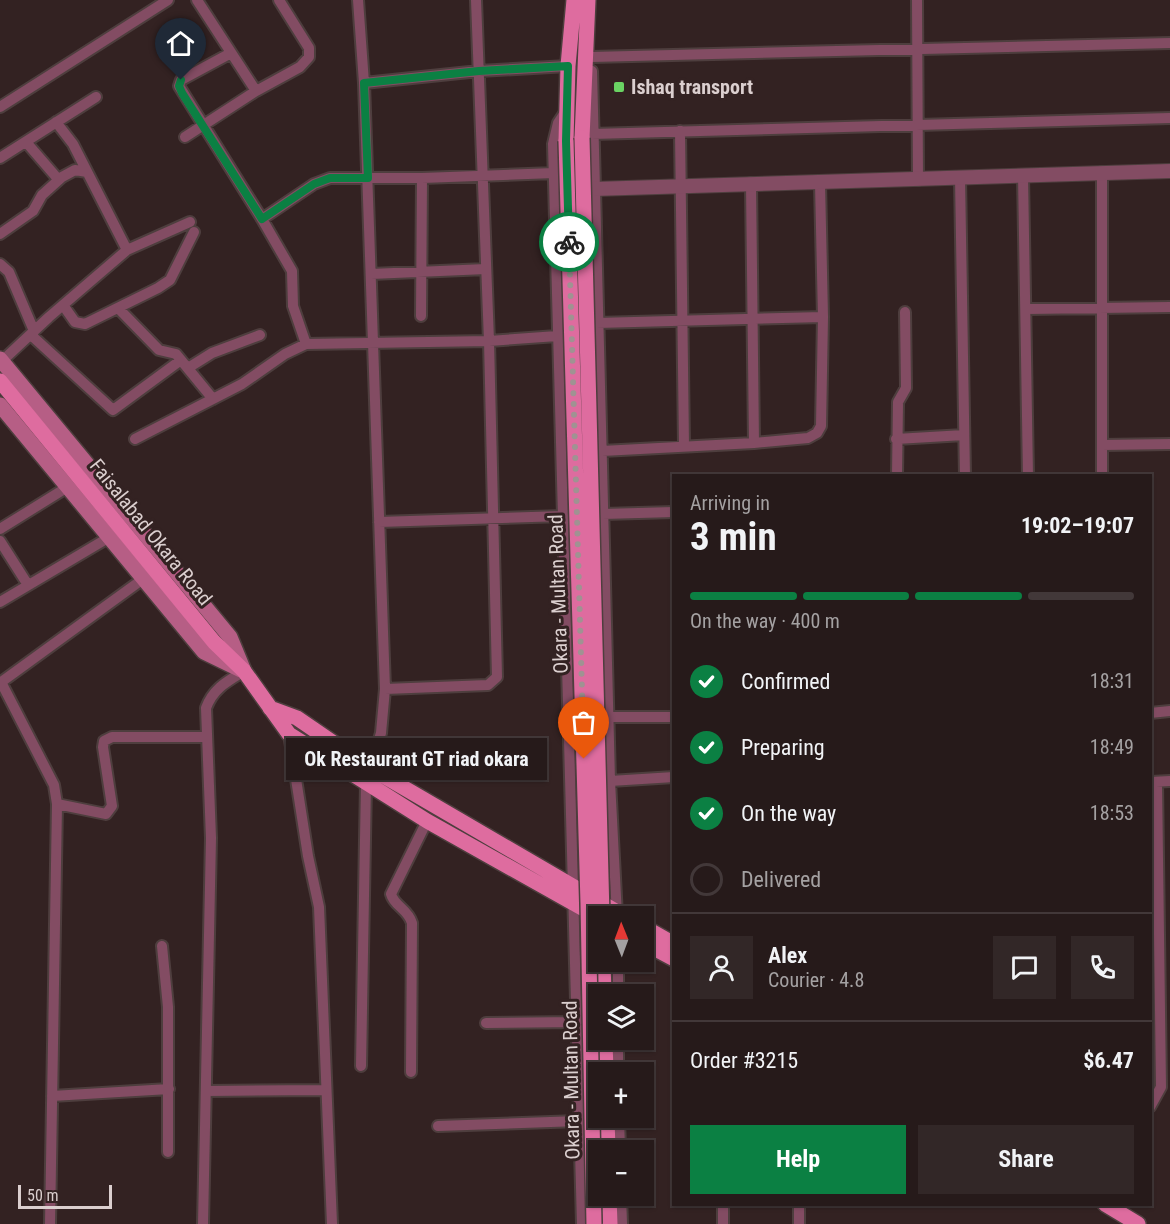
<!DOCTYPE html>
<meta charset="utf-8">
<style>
body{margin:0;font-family:"Roboto Condensed",sans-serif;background:#322727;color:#f1f3f6;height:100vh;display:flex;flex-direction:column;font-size:22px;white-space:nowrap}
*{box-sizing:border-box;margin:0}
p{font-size:20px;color:#a4a1a2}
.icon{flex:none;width:33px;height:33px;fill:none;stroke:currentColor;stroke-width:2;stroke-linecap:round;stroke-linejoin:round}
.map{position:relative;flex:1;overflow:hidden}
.panel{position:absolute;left:672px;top:474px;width:480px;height:732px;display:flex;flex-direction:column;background:#261a1a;border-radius:0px;box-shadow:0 2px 4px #0004,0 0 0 2px #423839}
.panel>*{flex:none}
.needle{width:39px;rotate:359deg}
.controls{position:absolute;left:588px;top:906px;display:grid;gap:12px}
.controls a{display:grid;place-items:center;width:66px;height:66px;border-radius:0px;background:#261a1a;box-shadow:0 2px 4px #0004,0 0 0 2px #423839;font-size:30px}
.scale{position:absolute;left:18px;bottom:15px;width:94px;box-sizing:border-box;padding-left:6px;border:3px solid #dbcfcf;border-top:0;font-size:16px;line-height:21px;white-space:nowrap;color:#dbcfcf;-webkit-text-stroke:4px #322;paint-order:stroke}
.pin{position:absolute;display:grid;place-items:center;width:51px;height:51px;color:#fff;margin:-62px -26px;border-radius:50% 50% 50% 0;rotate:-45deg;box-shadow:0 0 6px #0007}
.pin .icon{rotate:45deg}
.courier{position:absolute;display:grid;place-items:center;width:60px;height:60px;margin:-30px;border:4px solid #0b8043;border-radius:50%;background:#fff;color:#222;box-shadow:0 2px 8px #0007}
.bubble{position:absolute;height:42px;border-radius:0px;background:#261a1a;box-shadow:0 2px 4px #0004,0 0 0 2px #423839;font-size:20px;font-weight:700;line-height:42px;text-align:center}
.headline em{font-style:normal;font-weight:700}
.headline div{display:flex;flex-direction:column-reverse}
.headline{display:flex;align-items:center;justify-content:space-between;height:102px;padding:0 18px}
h1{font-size:39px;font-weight:700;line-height:45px}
.bar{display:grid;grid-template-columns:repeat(4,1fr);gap:9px 6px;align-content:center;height:72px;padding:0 18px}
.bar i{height:8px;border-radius:4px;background:#423839}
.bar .current{background:#0b8043}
.bar p{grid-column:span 4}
.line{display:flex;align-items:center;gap:15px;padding:0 18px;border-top:2px solid #423839}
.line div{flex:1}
.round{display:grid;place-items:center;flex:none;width:63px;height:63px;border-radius:0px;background:#322727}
ol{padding:0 18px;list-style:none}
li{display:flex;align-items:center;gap:18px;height:66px}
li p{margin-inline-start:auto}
li .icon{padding:6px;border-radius:50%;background:#0b8043;color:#fff;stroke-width:4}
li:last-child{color:#a4a1a2}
li i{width:33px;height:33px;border:3px solid #423839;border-radius:50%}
.cta{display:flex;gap:12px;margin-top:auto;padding:12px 18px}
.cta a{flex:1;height:69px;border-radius:0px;background:#0b8043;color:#fff;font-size:24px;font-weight:700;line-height:69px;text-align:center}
.cta a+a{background:#322727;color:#f1f3f6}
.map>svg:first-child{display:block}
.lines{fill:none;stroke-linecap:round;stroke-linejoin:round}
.minor-casing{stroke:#4e3e3e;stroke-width:14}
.tertiary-casing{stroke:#4e3e3e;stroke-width:16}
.secondary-casing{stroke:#4e3e3e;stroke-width:18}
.primary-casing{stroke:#4e3e3e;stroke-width:18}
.minor{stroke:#834c63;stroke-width:10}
.tertiary{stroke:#834c63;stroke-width:14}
.secondary{stroke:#b65e85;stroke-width:15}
.primary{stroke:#de6c9f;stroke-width:15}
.primary-bridge-casing{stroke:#4e3e3e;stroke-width:18;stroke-linecap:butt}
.primary-bridge{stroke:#de6c9f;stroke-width:15}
.done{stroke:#a09292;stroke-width:6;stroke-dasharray:0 10.8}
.route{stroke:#0b8043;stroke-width:8}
.poi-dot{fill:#6ad363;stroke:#322;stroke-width:2}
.labels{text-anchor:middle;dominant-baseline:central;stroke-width:6;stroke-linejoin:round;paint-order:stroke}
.poi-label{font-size:20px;font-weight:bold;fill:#dbcfcf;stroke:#322;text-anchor:start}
.street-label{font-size:20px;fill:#dbcfcf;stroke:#322}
</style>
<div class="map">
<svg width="1170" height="1224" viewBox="0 0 1170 1224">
<rect width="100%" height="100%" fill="#322"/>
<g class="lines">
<!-- minor casing -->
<g class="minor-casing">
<path id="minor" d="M 197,0 L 256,91
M 358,0 L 364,83 L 385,689 L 381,733 L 370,768
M 917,0 L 918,180
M 231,53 L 181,80 L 179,86 L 262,219 L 292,271 L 293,306 L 306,344
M 591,57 L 1170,43
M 592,71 L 610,781 L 617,916
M 364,83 L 479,71 L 568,66
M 0,107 L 168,0
M 566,111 L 558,123 L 553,144 L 582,1224
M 56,122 L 73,144 L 127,250
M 680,131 L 684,446
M 592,134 L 1170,118
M 185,137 L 256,91 L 300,67 L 309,57 L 309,48 L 279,0
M 26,142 L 58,179
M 0,158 L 96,97
M 1102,172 L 1102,476
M 1023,175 L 1028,476
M 960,177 L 965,476
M 751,183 L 754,443
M 262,219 L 314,184 L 330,178 L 422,178 L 554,173
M 0,234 L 33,211 L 42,195 L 62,177 L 75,170 L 87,172
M 0,264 L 9,272 L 34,331
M 371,274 L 486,269
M 63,305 L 75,322 L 85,324 L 158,288 L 170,280 L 194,232
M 119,309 L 159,350 L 176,354 L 213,399
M 1027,309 L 1170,307
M 421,316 L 422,178
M 597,323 L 823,317
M 31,335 L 113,410 L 181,360
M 2,361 L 49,317 L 127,250 L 190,222
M 188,368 L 212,353 L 260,335
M 135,439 L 242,384 L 285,354 L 306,344 L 489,341 L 557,336
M 896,439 L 964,435
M 1102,445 L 1170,444
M 602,451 L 754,443 L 808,438 L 817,433 L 821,426 L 823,317 L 820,183
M 897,476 L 898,402 L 906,388 L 905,312
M 603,514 L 674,512
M 379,522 L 563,516
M 0,529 L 66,488
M 0,541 L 28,585
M 0,602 L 108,538
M 1,682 L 54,785 L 57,804 L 50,1224
M 0,683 L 143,579
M 385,689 L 488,685 L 497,677 L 489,341 L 476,0
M 1150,713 L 1170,711
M 608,717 L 674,717
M 289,734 L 308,856 L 319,907 L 332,1224
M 610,781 L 674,777
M 1151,782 L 1170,781
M 57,804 L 106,814 L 112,806 L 103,747 L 104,741 L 112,737 L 207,737
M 162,946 L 168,1007 L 168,1152
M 618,962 L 618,994
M 486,1023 L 577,1022
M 618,1040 L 618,1072
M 361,1066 L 366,783
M 411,1072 L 412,923 C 408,909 394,906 391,894 L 427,821
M 206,1091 L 325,1090
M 52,1096 L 169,1089
M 1150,1107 L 1161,1087 L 1157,782
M 619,1118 L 620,1150
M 438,1126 L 579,1121
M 621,1196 L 622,1224
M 723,1204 L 723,1224
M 203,1224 L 211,838 L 206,708 C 213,689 226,682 244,671
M 799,1224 L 799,1204"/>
</g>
<!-- tertiary casing -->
<g class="tertiary-casing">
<path id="tertiary" d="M 593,189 L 1170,171"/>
</g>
<!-- secondary casing -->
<g class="secondary-casing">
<path id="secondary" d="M 0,359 L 230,637 L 244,671
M 0,405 L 204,652 L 241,670"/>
</g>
<!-- primary casing -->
<g class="primary-casing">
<path id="primary" d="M 582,138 L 588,0
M 566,141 L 568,66 L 574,0
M 0,381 L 214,642 L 244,671 L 289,734 L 427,821 L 598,917
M 270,708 L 297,718 L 370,768 L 624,916
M 644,927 L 674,944
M 644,943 L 674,959
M 603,962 L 604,994
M 605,1040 L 606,1072
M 607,1118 L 608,1150
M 609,1196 L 610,1224
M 1105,1204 L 1138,1224"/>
</g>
<!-- minor -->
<use href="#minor" class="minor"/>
<!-- tertiary -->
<use href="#tertiary" class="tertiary"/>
<!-- secondary -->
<use href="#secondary" class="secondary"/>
<!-- primary -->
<use href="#primary" class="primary"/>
<!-- primary-bridge casing -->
<g class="primary-bridge-casing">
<path id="primary-bridge" d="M 582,138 L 602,916
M 566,141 L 588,903 L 594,1224"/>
</g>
<!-- primary-bridge -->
<use href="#primary-bridge" class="primary-bridge"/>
</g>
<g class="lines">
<!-- done -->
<path class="done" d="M 569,242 L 584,759"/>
<!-- route -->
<path class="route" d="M 181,80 L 179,86 L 182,93 L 262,219 L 314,184 L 330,178 L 368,178 L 364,83 L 479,71 L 568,66 L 566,141 L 569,242"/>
</g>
<!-- markers -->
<rect class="poi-dot" x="613" y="81" width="12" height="12" rx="3"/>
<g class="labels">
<!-- poi labels -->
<g class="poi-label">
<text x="631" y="87">Ishaq transport</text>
</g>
<!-- street labels -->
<g class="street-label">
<text transform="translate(151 532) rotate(51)">Faisalabad Okara Road</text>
<text transform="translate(558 594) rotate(-92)">Okara - Multan Road</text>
<text transform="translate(571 1080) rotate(-91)">Okara - Multan Road</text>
</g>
</g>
</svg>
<div class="controls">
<a><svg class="needle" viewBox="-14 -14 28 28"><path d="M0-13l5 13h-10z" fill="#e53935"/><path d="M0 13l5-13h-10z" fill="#a4a1a2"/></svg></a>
<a><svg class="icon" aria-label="layers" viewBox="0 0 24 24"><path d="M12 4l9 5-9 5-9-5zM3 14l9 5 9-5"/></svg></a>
<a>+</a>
<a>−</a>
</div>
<div class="scale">50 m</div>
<div class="pin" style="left:584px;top:759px;background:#ea580c"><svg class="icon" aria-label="bag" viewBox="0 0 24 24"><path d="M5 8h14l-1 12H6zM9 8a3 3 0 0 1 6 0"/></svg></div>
<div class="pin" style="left:181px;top:80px;background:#1f2937"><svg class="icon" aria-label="home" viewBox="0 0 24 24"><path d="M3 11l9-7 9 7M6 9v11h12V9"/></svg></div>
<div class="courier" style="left:569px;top:242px"><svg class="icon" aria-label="bike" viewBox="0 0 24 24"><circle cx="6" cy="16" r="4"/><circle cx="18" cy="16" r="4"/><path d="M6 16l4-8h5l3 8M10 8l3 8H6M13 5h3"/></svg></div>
<div class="bubble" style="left:286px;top:738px;width:261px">Ok Restaurant GT riad okara</div>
<section class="panel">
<div class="headline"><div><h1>3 min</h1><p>Arriving in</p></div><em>19:02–19:07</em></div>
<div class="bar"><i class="current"></i><i class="current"></i><i class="current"></i><i></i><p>On the way · 400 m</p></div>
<ol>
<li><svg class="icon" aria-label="check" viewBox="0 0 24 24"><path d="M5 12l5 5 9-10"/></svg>Confirmed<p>18:31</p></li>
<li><svg class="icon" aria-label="check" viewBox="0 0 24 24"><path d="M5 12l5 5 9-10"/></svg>Preparing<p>18:49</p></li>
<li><svg class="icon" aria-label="check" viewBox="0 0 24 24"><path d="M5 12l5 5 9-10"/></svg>On the way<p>18:53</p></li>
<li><i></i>Delivered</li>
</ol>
<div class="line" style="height:108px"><a class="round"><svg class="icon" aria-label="person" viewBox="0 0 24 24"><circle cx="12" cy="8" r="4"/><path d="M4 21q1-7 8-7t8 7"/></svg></a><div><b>Alex</b><p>Courier · 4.8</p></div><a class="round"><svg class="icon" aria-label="chat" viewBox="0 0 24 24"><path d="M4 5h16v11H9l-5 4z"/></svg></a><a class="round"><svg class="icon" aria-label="phone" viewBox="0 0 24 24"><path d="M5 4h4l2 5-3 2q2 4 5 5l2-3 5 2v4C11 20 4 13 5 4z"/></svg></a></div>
<div class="line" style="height:78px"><div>Order #3215</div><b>$6.47</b></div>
<div class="cta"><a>Help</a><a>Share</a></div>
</section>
</div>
